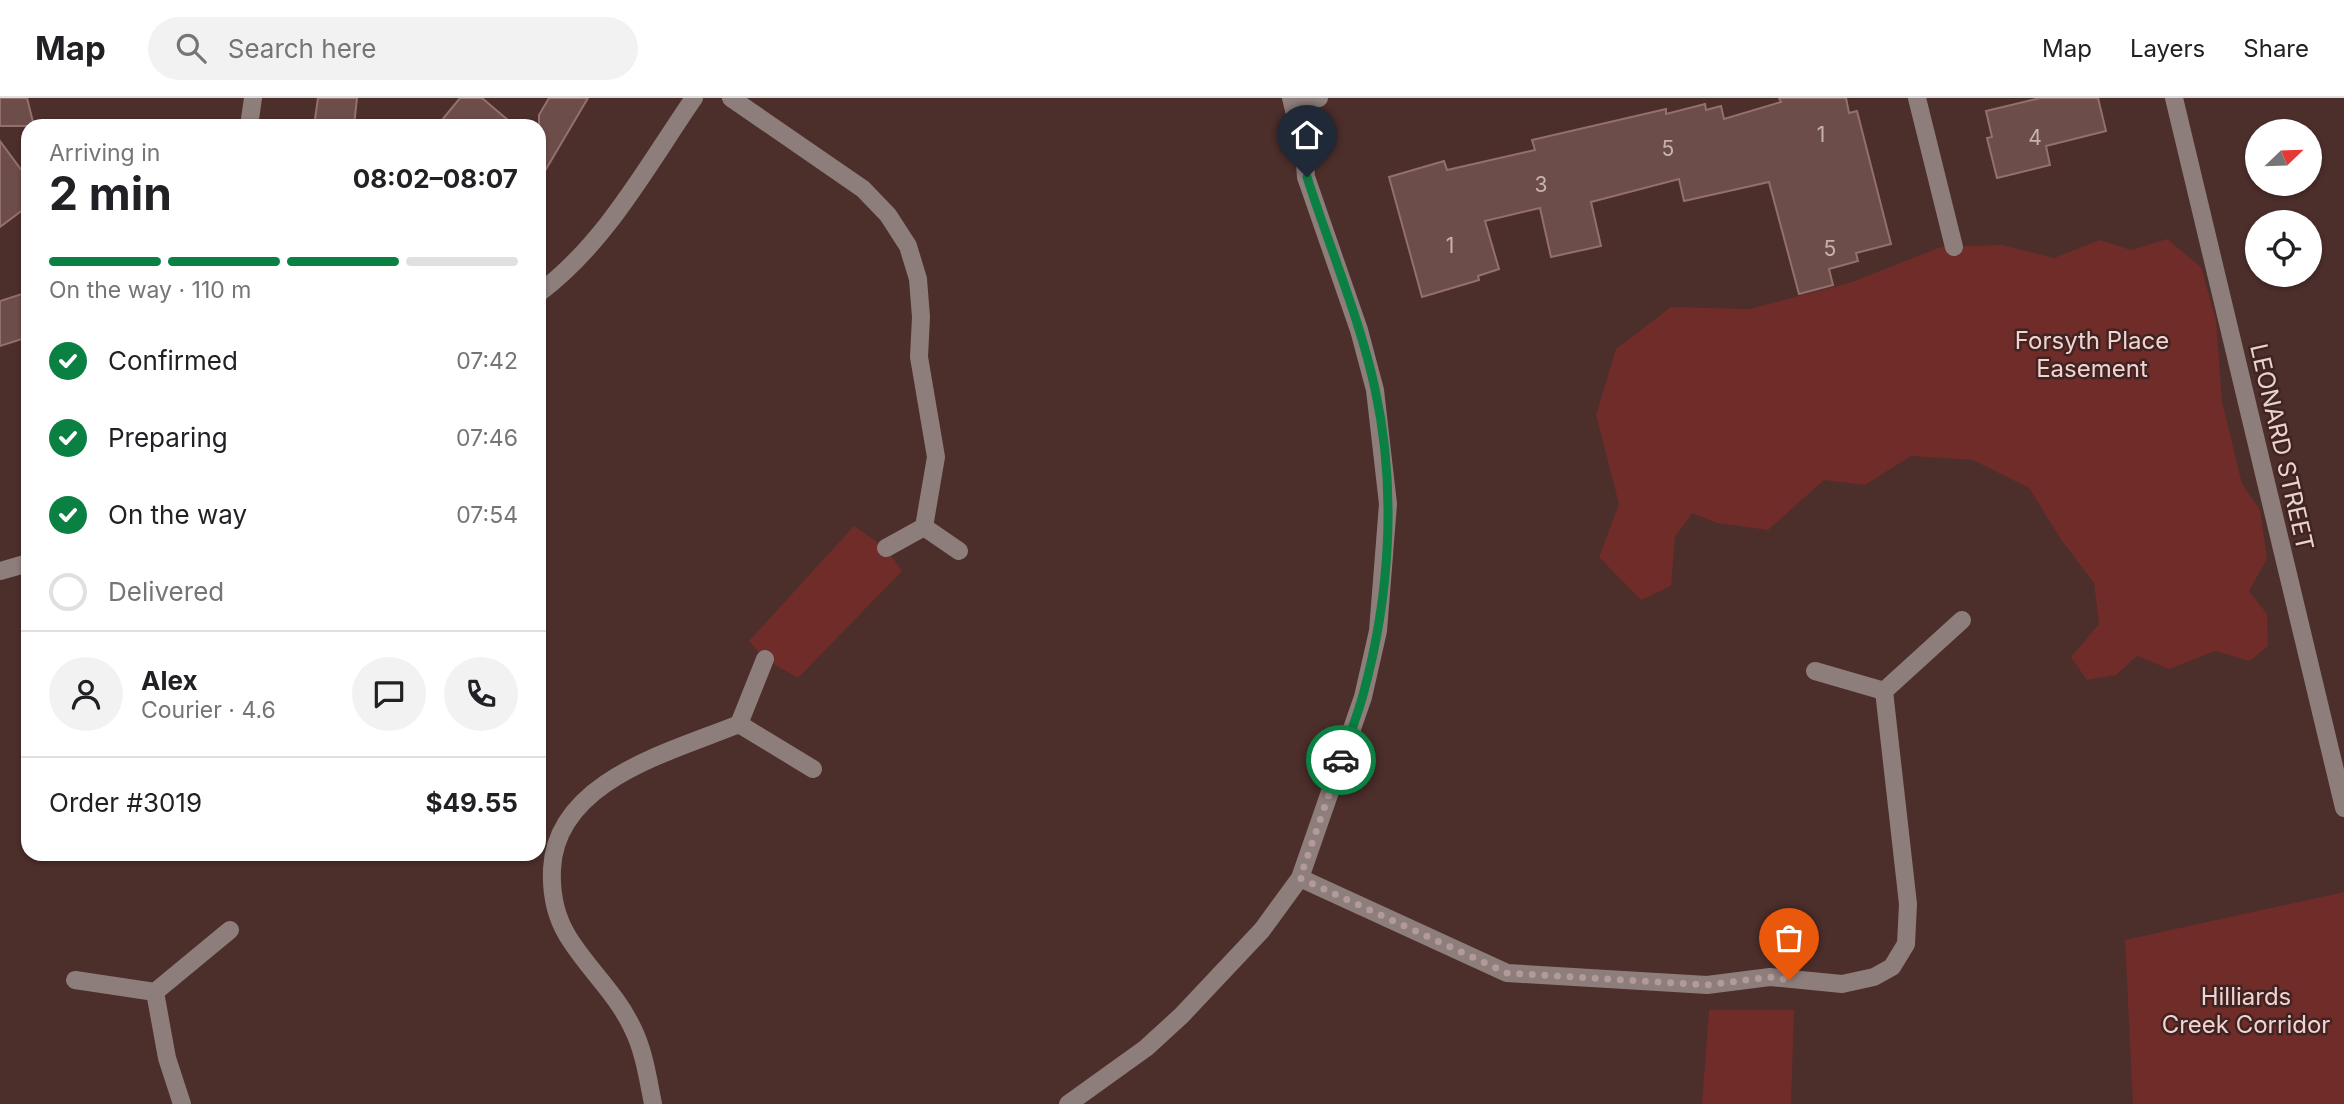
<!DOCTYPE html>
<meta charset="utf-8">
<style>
body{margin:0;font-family:Inter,sans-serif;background:#f2f2f2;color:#202124;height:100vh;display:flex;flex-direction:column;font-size:26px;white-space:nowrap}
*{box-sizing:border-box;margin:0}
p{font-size:23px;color:#757577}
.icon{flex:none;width:38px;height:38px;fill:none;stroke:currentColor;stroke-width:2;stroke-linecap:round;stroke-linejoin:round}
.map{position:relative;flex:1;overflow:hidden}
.side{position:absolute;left:21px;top:21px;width:525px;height:742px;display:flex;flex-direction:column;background:#fff;border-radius:21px;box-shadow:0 2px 5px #0004}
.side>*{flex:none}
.needle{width:46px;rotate:67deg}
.controls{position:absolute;left:2245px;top:21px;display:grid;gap:14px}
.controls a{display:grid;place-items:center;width:77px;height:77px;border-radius:50%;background:#fff;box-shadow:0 2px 5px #0004;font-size:35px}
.pin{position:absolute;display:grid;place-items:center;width:60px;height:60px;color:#fff;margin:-72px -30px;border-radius:50% 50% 50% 0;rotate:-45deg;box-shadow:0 0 7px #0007}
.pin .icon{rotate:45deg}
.courier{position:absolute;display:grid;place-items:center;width:70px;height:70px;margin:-35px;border:5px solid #0b8043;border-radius:50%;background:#fff;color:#222;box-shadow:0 2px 9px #0007}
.summary em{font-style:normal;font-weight:700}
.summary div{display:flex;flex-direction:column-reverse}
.summary{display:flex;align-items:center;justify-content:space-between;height:119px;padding:0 28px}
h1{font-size:46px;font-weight:700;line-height:52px}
.bar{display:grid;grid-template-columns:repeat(4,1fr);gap:10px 7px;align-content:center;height:84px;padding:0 28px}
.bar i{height:9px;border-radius:5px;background:#e0e0e0}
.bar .active{background:#0b8043}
.bar p{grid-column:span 4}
.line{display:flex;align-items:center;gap:18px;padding:0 28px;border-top:2px solid #e0e0e0}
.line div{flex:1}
.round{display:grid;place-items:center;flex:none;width:74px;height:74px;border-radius:37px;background:#f2f2f2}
ol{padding:0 28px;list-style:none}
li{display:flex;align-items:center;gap:21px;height:77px}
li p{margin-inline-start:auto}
li .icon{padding:7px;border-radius:50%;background:#0b8043;color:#fff;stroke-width:4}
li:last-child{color:#757577}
li i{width:38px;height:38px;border:4px solid #e0e0e0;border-radius:50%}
header{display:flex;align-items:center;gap:42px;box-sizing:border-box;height:98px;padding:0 35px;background:#fff;border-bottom:2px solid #e0e0e0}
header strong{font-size:33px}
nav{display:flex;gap:38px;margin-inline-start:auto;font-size:24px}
.search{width:490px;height:63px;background:#f2f2f2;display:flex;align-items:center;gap:18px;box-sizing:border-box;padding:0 24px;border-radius:38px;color:#757577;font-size:26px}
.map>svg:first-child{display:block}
.green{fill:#702c28}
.building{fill:#6d4d49;stroke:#93706c;stroke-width:2}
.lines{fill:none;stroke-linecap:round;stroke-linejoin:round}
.minor{stroke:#8d7d7b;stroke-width:18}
.done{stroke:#b19a97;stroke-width:7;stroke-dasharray:0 12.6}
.route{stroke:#0b8043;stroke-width:9}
.labels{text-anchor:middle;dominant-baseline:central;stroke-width:5;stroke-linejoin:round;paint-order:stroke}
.number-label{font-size:21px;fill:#c8b2af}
.park-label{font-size:24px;fill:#efd4d1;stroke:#412421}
.street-label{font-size:24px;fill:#e7d4d1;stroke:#412421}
</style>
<header>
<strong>Map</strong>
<div class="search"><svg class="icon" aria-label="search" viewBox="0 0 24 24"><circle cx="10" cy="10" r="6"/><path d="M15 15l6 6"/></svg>Search here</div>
<nav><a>Map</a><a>Layers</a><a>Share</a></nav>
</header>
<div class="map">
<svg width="2344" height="1006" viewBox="0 0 2344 1006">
<rect width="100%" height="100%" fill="#4c2e2b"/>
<!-- green -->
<path class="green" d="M 2167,141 L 2201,169 L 2216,222 L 2222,303 L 2242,386 L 2260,412 L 2267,461 L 2249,493 L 2267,516 L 2268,548 L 2250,563 L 2215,553 L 2169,571 L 2137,558 L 2116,577 L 2087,582 L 2071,559 L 2099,526 L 2094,485 L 2062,443 L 2029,390 L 1973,362 L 1911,358 L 1865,387 L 1824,382 L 1768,432 L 1717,425 L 1692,415 L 1675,439 L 1671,488 L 1641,502 L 1599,459 L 1619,406 L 1596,317 L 1616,251 L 1671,209 L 1749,211 L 1849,185 L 1941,149 L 2002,147 L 2054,160 L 2100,142 L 2131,152 Z
M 854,428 L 886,450 L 902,473 L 798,580 L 765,561 L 749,543 Z
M 2344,794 L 2344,1006 L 2133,1006 L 2125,842 Z
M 1709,912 L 1794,912 L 1791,1006 L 1702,1006 Z"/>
<!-- building -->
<path class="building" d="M 0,0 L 27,0 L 34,28 L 0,28 Z
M 318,0 L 357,0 L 354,28 L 314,28 Z
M 460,0 L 482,0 L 515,28 L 437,28 Z
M 549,0 L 588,0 L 539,83 L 539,17 Z
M 1779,0 L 1846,0 L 1849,15 L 1857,13 L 1891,146 L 1856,155 L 1858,163 L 1829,171 L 1833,187 L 1799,196 L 1769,84 L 1684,103 L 1679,81 L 1591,104 L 1601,148 L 1551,159 L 1540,110 L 1485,123 L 1499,171 L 1478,178 L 1479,182 L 1422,199 L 1389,79 L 1444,63 L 1447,72 L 1535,52 L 1532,42 L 1666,11 L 1666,16 L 1705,6 L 1706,12 L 1721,8 L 1724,21 L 1781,4 Z
M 2040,0 L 2098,0 L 2106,33 L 2046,48 L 2050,67 L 1997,80 L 1987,40 L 1992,39 L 1986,13 Z
M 0,43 L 28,81 L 28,108 L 0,129 Z
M 28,194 L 28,239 L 0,248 L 0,203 Z"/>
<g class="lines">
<!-- minor -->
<path class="minor" d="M 731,0 L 863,91 L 888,117 L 908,148 L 918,181 L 921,219 L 919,259 L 936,359 L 924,429
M 1917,0 L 1954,149
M 2174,0 L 2344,710
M 1292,4 L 1319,0
M 249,28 L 253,0
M 539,195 C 606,145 647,68 694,0
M 886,450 L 924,429 L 959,453
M 0,473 L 28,465
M 1815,573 L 1884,593
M 739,626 L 813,671
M 1300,780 L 1507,875 L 1707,887 L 1770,879 L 1842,886 L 1874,879 L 1892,869 L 1906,846 L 1908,806 L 1884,593 L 1962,522
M 75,882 L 155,894
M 182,1006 L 167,960 L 155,894 L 230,832
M 653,1006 C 648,981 644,952 632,929 C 616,895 586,869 567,837 C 555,817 551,794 552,771 C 556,682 671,654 739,626 L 765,561
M 1068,1006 L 1146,950 L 1182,917 L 1262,832 L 1300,780 L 1363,599 L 1378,533 L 1388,406 L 1375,292 L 1359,232 L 1306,79 L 1304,52 L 1291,0"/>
</g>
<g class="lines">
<!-- done -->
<path class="done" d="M 1341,662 L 1300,780 L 1507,875 L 1707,887 L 1770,879 L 1789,882"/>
<!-- route -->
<path class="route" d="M 1307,79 C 1329,148 1360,221 1375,291 C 1397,391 1390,499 1363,597 C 1357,619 1348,641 1341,662"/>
</g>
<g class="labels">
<!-- number labels -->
<g class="number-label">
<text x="1821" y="36">1</text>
<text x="2035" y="39">4</text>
<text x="1668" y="50">5</text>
<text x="1541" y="86">3</text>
<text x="1450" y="147">1</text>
<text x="1830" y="150">5</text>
</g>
<!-- park labels -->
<g class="park-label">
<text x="2092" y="242">Forsyth Place<tspan x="2092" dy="28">Easement</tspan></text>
<text x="2246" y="898">Hilliards<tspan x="2246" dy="28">Creek Corridor</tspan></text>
</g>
<!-- street labels -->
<g class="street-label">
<text transform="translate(2282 349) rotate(77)">LEONARD STREET</text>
</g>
</g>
</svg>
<div class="controls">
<a><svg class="needle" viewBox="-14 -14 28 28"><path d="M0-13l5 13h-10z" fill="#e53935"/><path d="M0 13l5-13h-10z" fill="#757577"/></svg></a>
<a><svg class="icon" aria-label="locate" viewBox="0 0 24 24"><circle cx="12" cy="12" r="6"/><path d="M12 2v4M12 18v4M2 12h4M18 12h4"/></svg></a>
</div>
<div class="pin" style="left:1789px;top:882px;background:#ea580c"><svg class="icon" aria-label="bag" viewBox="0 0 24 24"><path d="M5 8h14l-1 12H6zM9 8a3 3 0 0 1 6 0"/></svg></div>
<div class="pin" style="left:1307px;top:79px;background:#1f2937"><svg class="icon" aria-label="home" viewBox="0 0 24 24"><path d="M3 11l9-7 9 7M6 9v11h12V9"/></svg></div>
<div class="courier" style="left:1341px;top:662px"><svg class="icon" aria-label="car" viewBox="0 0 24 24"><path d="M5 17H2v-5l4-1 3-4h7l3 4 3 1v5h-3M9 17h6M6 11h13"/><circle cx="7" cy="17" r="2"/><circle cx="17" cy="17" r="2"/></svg></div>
<section class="side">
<div class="summary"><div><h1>2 min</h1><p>Arriving in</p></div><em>08:02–08:07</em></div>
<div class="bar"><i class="active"></i><i class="active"></i><i class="active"></i><i></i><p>On the way · 110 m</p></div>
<ol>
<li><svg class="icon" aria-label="check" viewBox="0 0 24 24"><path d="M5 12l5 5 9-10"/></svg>Confirmed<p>07:42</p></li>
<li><svg class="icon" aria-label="check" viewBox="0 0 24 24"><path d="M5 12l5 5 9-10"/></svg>Preparing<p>07:46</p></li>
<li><svg class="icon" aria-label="check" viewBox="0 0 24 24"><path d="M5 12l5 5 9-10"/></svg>On the way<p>07:54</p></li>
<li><i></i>Delivered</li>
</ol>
<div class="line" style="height:126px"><a class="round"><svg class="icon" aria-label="person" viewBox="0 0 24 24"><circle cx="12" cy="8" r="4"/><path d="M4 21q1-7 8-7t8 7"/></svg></a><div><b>Alex</b><p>Courier · 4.6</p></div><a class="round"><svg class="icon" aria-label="chat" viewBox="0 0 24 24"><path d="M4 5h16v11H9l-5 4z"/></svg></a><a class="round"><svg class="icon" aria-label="phone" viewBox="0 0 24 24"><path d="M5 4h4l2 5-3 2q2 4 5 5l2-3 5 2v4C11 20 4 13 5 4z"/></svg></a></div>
<div class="line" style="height:91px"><div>Order #3019</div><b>$49.55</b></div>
</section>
</div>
